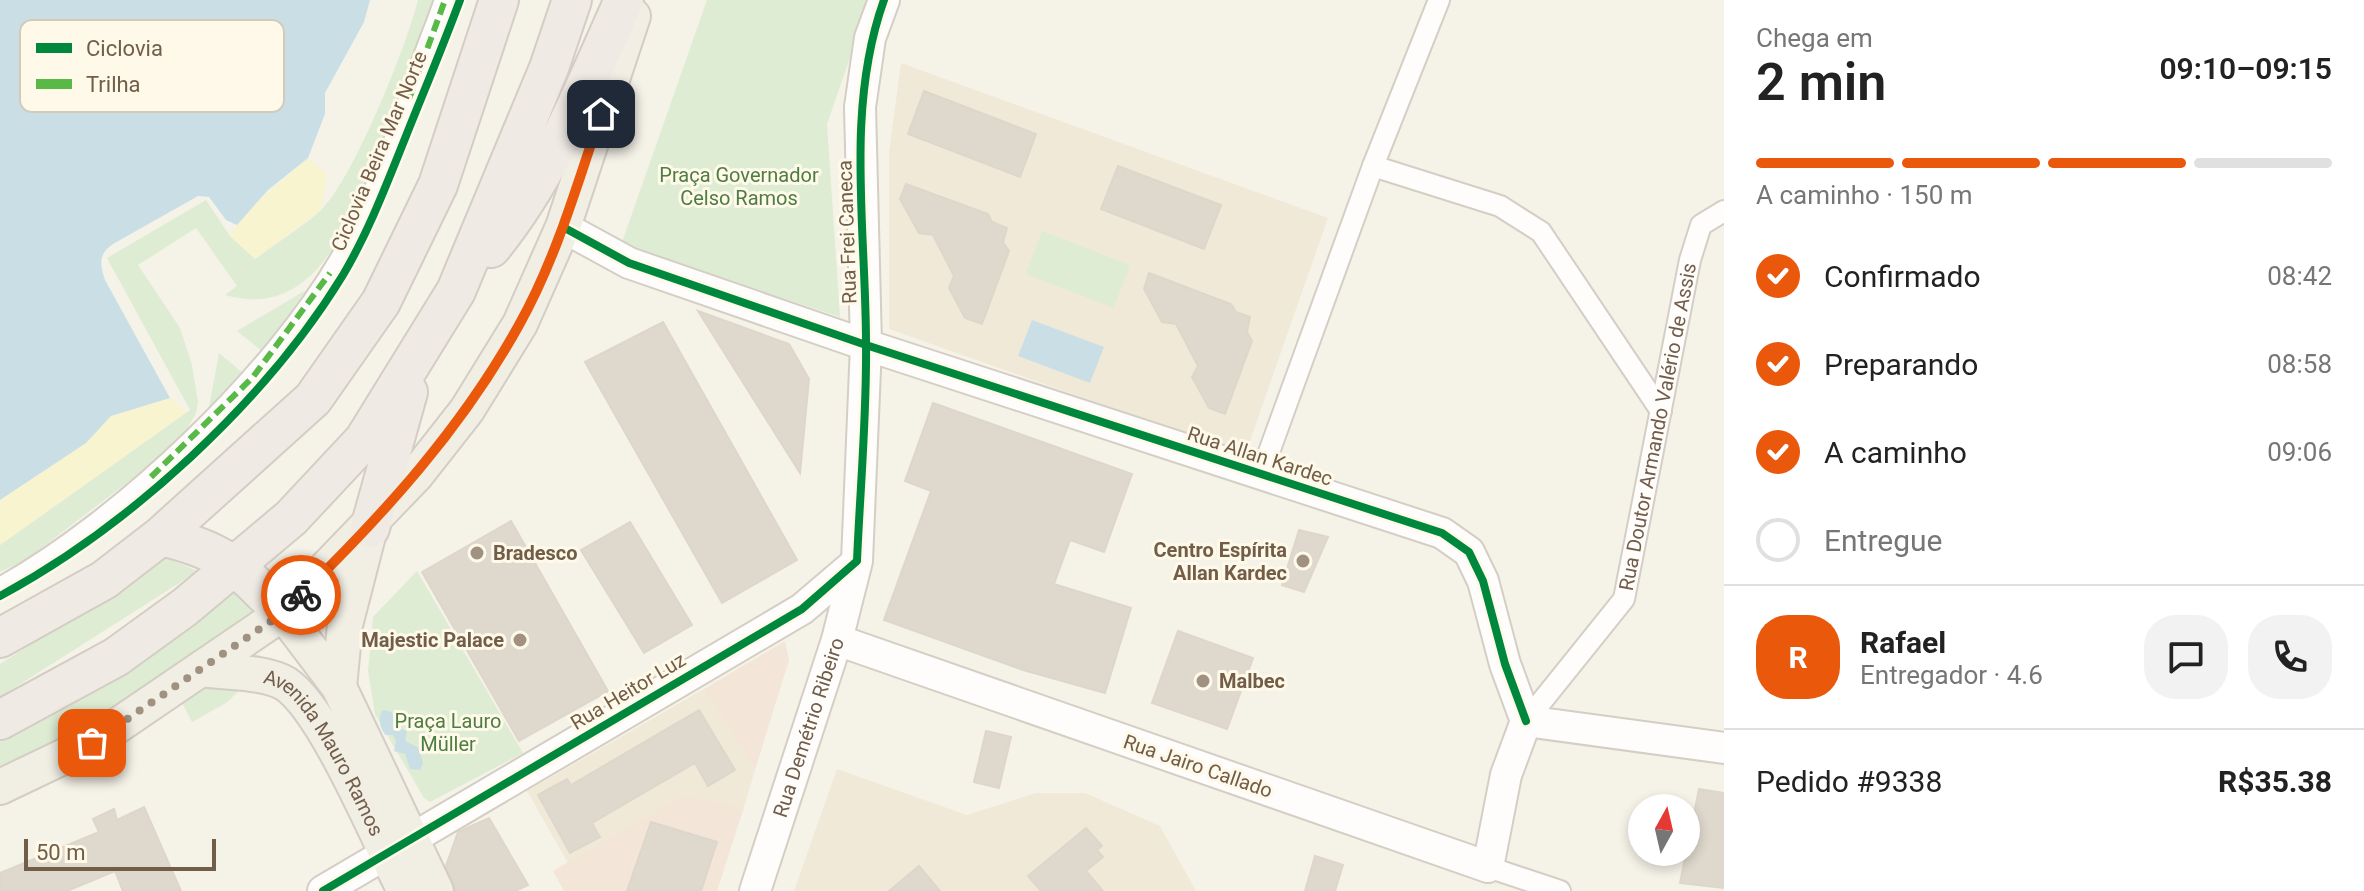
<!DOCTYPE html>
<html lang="pt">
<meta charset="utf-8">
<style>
body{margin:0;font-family:Roboto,sans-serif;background:#f2f2f2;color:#222;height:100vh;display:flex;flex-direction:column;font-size:30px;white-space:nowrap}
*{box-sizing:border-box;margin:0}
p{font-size:26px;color:#767676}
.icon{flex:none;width:44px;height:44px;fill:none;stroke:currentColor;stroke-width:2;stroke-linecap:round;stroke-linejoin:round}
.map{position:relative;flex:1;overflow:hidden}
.details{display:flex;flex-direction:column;background:#fff;width:640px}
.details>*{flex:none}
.needle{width:52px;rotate:8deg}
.controls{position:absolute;left:1628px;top:794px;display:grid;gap:16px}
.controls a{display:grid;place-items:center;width:72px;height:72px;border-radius:50%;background:#fff;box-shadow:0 4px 12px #0003;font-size:40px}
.scale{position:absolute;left:24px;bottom:20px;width:192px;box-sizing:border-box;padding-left:8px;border:4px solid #725d49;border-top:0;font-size:22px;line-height:28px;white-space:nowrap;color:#725d49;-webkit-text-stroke:6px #fef9e8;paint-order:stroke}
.pin{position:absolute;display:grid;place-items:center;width:68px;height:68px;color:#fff;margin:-34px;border-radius:16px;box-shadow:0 4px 12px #0006}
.courier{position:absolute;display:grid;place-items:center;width:80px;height:80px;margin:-40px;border:6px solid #ea580c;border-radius:50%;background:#fff;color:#222;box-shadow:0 2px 10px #0007}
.overview em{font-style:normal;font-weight:600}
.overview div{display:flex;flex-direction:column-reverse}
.overview{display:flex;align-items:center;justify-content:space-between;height:136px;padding:0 32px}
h1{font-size:52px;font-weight:600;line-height:60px}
.bar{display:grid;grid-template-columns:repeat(4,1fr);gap:12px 8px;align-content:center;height:96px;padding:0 32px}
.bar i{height:10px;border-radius:6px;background:#e0e0e0}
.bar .on{background:#ea580c}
.bar p{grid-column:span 4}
.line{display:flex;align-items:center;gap:20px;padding:0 32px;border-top:2px solid #e0e0e0}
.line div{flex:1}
.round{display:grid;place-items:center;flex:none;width:84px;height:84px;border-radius:32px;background:#f2f2f2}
ol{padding:0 32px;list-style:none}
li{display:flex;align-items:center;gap:24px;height:88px}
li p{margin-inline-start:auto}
li .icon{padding:8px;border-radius:50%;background:#ea580c;color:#fff;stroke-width:4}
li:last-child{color:#767676}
li i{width:44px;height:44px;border:4px solid #e0e0e0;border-radius:50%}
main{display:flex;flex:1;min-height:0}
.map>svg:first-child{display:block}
.residential{fill:#f1e9d8}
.commercial{fill:#f3e5d8}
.green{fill:#deecd3}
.sand{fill:#f8f4d0}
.water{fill:#cadfe5}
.building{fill:#dfd8cd;stroke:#ded6ca;stroke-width:2}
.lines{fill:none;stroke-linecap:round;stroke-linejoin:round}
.street-casing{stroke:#d4cec5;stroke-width:24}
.secondary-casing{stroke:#d4cec4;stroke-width:34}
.primary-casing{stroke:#d4cdc5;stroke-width:38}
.highway-casing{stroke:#d4cdc5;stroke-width:42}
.street{stroke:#fefdfc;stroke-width:20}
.secondary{stroke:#fefdfc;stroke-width:30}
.primary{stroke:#f1eee4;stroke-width:34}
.highway{stroke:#f0eae4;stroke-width:38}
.quiet{stroke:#58b947;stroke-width:6;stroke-dasharray:12 6;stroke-linecap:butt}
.cycleway-casing{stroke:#fef9e8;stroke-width:13}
.cycleway{stroke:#00873e;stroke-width:8}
.done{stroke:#a09181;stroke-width:8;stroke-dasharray:0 14.4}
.route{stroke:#ea580c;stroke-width:10}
.poi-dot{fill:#a09181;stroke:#fef9e8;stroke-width:3}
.labels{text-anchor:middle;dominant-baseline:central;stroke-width:6;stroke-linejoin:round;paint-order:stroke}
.street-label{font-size:20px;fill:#725d49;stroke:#fef9e8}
.park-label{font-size:20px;fill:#4e7d44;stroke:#fef9e8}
.poi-label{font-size:20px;font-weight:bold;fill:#725d49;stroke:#fef9e8;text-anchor:end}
.key{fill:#fef9e8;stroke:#d4cab8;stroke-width:2}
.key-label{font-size:22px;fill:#725d49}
</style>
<main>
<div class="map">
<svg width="1724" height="891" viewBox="0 0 1724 891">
<rect width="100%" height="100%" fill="#f5f2e8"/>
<!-- residential -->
<path class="residential" d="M 901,63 L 1328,218 L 1245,455 L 889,329 L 889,152 Z
M 704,689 L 755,770 L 744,807 L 684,795 L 568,863 L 527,791 Z
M 837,769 L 967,815 L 1036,793 L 1085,793 L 1160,826 L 1196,891 L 794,891 Z"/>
<!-- commercial -->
<path class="commercial" d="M 785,641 L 789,660 L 755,770 L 704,689 Z
M 684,795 L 744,807 L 717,891 L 564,891 L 553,871 Z"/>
<!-- green -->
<path class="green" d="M 418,0 L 434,0 C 421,45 402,88 385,132 C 357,201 324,324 225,295 L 237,286 L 196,228 L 138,265 L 180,328 L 192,365 L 198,402 L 196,413 L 179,443 L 27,559 L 0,572 L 0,545 L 190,410 L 107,258 L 206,200 L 230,236 L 255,259 C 276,243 300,229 320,211 C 352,182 407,45 418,0 Z
M 707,0 L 870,0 L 827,124 L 840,317 L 621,245 Z
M 1042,231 L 1130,265 L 1114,308 L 1026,274 Z
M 306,290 L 263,352 L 237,331 Z
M 219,353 L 244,374 L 208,412 Z
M 166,558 L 198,571 L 0,697 L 0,664 Z
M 417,571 L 523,753 L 430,802 L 424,798 L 375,714 L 368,671 L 373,617 Z
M 233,590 L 256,610 L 149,691 L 90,728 L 0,771 L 0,742 L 114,682 Z
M 201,687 L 242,688 L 226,703 L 192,722 L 178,695 Z"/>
<!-- sand -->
<path class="sand" d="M 308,158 L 327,174 L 321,210 L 255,259 L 230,236 L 246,211 Z
M 170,398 L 187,412 L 0,545 L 0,500 L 85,443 L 111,416 Z"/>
<!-- water -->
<path class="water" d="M 0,0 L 370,0 L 364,22 L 325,93 L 325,114 L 308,158 L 268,190 L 237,225 L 226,220 L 209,197 L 198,196 L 113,244 C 98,254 100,265 105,280 L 170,398 L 111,416 L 86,443 L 0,500 Z
M 1032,320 L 1104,347 L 1090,383 L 1018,356 Z
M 383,710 L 392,712 L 396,727 L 407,731 L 405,741 L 419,748 L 423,763 L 420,770 L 410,769 L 405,754 L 394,751 L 396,741 L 393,735 L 386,735 C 380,730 377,716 383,710 Z"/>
<!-- building -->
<path class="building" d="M 924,91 L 1036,134 L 1020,177 L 908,134 Z
M 1118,166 L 1221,205 L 1204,249 L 1101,209 Z
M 906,184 L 988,214 L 992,222 L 1007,228 L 1003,242 L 1009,251 L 982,324 L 965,318 L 949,288 L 954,276 L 933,235 L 919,233 L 900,199 Z
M 1149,273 L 1231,304 L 1236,312 L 1250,317 L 1247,332 L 1252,341 L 1225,414 L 1209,408 L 1192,377 L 1198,366 L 1176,324 L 1162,322 L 1144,289 Z
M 698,311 L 789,344 L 809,379 L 800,473 Z
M 663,322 L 797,560 L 722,603 L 585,362 Z
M 933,403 L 1132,474 L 1104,552 L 1070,540 L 1054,584 L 1131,608 L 1105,693 L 1023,670 L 884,620 L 931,491 L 905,481 Z
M 511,521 L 608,691 L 519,741 L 422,572 Z
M 630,522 L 692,625 L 644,653 L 581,550 Z
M 1299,530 L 1328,537 L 1304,592 L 1282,585 Z
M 1178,631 L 1253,658 L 1227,729 L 1152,703 Z
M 699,710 L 735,770 L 708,786 L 695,763 L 592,823 L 600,837 L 570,853 L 538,795 L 567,779 L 571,785 Z
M 986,731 L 1011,737 L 999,788 L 974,782 Z
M 1699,789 L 1724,793 L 1724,888 L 1680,883 Z
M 144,807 L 181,891 L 123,891 L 115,871 L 67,891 L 0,891 L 0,873 L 99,832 L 93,819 L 114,809 L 117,820 Z
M 489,818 L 528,885 L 515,891 L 456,891 L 446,866 L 458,832 Z
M 651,822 L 717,842 L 701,891 L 627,891 Z
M 1086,828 L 1102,846 L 1097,850 L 1103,857 L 1086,871 L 1103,891 L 1041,891 L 1028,876 Z
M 1315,856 L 1343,865 L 1335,891 L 1305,891 Z
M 919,866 L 940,891 L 889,891 Z"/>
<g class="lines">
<!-- street casing -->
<g class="street-casing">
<g id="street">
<path d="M 1373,166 L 1439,0"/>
<path d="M 1261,474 L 1373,166 L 1500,206 L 1541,232 L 1661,411"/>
<path d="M 0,588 C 122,520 275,375 344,253 C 374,199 396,138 416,80 C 424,53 436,27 445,0"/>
<path id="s1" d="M 1526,721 L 1624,599 L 1690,260 L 1701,225 L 1724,211"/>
<path d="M 1488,867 L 1560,891"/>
</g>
</g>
<!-- secondary casing -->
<g class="secondary-casing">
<g id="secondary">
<path d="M 563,227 L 629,263 L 866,345 L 1442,533 L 1469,552 L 1483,581 L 1505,664 L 1526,721 L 1506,775 L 1488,867 L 837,640"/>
<path d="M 1526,721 L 1724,748"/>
<path d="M 323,891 L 802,609 L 856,563"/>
<path id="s2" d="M 755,891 L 837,640 L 857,561 L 866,345 L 860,107 L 870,38 L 884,0"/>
</g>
</g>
<!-- primary casing -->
<g class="primary-casing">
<g id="primary">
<path d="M 283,613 L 339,687 L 436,891"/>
<path id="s3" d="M 201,669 C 225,673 265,671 286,684 C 326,711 380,843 405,891"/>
<path d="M 339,687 L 345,625 L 370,528"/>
<path d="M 0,787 L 92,743 L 283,613 L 416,475 L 467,410 L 520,324 L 563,227 L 633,16"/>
</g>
</g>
<!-- highway casing -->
<g class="highway-casing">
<path id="highway" d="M 491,248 C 551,175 585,86 624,0
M 370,528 L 408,392
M 161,536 C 225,551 238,567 283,613
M 0,638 L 104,580 L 161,536 L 313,399 L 381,302 L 438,185 L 499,0
M 0,720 L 116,657 L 185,607 L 291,518 L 364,440 L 456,291 L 549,68 L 572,0"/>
</g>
<!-- street -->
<use href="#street" class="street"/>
<!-- secondary -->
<use href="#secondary" class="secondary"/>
<!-- primary -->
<use href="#primary" class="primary"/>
<!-- highway -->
<use href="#highway" class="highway"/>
<!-- quiet -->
<path class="quiet" d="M 409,99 L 445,0
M 151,477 L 253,377 L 330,273"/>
<!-- cycleway casing -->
<g class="cycleway-casing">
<path id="cycleway" d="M 563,227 L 629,263 L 866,345 L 1442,533 L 1469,552 L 1483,581 L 1505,664 L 1526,721
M 0,596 C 130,526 266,401 343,275 C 369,231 387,183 406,136 C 424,91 443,46 460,0
M 323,891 L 802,609 L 857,561 C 860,489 867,416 866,343 C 866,229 845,109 884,0"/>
</g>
<!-- cycleway -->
<use href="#cycleway" class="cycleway"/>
</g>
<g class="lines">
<!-- done -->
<path class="done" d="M 92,743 L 283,613 L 301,595"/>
<!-- route -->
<path class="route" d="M 301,595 C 385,513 462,428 519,325 C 556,259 577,185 601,114"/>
</g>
<!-- markers -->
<g class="poi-dot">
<circle cx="477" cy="553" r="8"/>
<circle cx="1303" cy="561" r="8"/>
<circle cx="520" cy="640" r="8"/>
<circle cx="1203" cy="681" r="8"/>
</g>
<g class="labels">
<!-- street labels -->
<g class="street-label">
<text transform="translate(379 151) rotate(-67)">Ciclovia Beira Mar Norte</text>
<text transform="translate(847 232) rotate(-92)">Rua Frei Caneca</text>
<text stroke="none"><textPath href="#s1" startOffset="332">Rua Doutor Armando Valério de Assis</textPath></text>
<text transform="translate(1260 456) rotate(18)">Rua Allan Kardec</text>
<text transform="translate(628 691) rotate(-31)">Rua Heitor Luz</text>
<text stroke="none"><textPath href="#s2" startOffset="172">Rua Demétrio Ribeiro</textPath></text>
<text stroke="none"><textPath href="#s3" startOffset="164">Avenida Mauro Ramos</textPath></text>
<text transform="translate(1198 766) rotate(19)">Rua Jairo Callado</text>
</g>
<!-- park labels -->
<g class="park-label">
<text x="739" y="175">Praça Governador<tspan x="739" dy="23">Celso Ramos</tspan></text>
<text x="448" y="721">Praça Lauro<tspan x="448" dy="23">Müller</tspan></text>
</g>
<!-- poi labels -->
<g class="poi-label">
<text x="1287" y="550">Centro Espírita<tspan x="1287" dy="23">Allan Kardec</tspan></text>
<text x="493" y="553" text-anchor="start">Bradesco</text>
<text x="504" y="640">Majestic Palace</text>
<text x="1219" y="681" text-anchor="start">Malbec</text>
</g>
</g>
<!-- legend -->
<rect x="20" y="20" width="264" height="92" rx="12" class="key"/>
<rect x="36" y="43" width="36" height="10" fill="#00873e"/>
<rect x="36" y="79" width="36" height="10" fill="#58b947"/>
<g class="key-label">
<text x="86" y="56">Ciclovia</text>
<text x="86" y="92">Trilha</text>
</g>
</svg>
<div class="controls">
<a><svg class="needle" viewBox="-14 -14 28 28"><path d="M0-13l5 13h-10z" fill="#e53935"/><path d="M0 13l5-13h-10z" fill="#767676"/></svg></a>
</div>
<div class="scale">50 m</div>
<div class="pin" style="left:92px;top:743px;background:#ea580c"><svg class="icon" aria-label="bag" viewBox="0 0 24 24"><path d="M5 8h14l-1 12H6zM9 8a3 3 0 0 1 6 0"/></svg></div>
<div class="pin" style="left:601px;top:114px;background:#1f2937"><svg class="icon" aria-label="home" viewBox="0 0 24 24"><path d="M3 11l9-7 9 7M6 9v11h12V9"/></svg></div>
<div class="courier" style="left:301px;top:595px"><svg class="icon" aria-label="bike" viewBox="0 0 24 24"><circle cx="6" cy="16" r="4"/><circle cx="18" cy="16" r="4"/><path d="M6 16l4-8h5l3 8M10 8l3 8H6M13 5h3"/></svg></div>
</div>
<section class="details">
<div class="overview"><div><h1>2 min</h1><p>Chega em</p></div><em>09:10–09:15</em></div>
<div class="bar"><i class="on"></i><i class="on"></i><i class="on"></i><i></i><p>A caminho · 150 m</p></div>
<ol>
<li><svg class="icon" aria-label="check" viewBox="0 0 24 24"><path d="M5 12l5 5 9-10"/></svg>Confirmado<p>08:42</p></li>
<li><svg class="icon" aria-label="check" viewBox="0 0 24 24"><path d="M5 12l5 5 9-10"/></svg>Preparando<p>08:58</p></li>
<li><svg class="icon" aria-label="check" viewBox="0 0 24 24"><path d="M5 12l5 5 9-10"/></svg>A caminho<p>09:06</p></li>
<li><i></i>Entregue</li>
</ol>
<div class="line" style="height:144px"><b class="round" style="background:#ea580c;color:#fff">R</b><div><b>Rafael</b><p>Entregador · 4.6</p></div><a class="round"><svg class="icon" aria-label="chat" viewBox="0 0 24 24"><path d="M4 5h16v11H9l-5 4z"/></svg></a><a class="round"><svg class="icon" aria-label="phone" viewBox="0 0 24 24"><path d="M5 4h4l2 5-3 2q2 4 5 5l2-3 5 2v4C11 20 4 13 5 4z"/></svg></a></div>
<div class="line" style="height:104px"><div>Pedido #9338</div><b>R$35.38</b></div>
</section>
</main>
